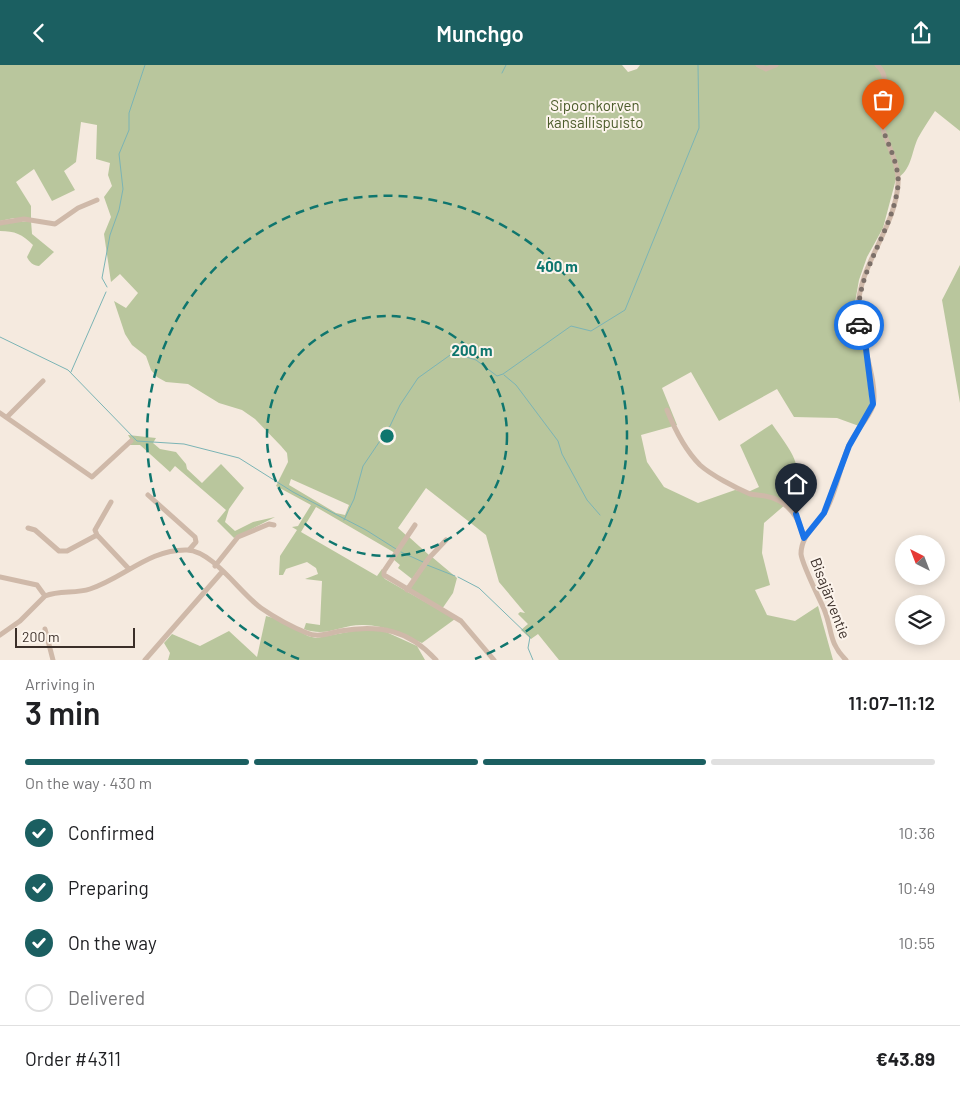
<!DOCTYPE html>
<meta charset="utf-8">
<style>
body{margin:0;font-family:Barlow,sans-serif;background:#f2f2f2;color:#202124;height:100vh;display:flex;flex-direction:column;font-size:19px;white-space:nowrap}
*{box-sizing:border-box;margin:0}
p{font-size:16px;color:#757577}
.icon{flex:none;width:28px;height:28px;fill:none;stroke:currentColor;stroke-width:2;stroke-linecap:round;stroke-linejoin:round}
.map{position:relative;height:595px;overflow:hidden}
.panel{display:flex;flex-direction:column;background:#fff;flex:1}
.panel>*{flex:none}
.needle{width:32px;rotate:318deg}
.buttons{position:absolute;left:895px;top:470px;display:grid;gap:10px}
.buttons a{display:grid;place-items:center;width:50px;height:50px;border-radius:50%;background:#fff;box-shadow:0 2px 12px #0003;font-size:25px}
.scale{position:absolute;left:15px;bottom:12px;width:120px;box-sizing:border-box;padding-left:5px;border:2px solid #3b2f29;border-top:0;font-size:14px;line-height:18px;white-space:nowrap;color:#3b2f29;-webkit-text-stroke:4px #fcf4ec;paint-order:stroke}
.pin{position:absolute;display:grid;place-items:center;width:42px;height:42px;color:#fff;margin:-51px -21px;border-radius:50% 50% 50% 0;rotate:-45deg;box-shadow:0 0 5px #0007}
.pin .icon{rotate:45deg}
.courier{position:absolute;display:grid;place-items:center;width:50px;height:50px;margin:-25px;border:4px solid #1a73e8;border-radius:50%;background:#fff;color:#222;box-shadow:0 1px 6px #0007}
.overview em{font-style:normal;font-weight:600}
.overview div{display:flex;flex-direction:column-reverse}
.overview{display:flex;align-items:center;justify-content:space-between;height:85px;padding:0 25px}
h1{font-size:32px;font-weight:600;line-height:38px}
.bar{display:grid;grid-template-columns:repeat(4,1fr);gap:8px 5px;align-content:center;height:60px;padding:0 25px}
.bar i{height:6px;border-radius:4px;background:#e0e0e0}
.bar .active{background:#1b5f61}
.bar p{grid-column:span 4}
.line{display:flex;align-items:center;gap:12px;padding:0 25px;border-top:1px solid #e0e0e0}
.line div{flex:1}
ol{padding:0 25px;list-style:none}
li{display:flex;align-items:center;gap:15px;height:55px}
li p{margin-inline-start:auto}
li .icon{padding:5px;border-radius:50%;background:#1b5f61;color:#fff;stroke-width:4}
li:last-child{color:#757577}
li i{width:28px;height:28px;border:2px solid #e0e0e0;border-radius:50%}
header{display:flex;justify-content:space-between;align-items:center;height:65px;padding:0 25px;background:#1b5f61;color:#fff;font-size:22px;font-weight:600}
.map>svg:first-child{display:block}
.green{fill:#b9c69d;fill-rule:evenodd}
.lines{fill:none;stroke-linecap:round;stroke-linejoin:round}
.stream{stroke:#7bb4b5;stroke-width:1}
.street{stroke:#cfb9a9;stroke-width:5}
.done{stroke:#7c7069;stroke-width:5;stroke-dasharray:0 9}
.route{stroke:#1a73e8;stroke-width:6}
.ring{fill:none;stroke:#0f766e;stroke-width:2.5;stroke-dasharray:9 6}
.labels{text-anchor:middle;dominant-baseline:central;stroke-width:4;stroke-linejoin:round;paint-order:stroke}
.park-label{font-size:15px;fill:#4c5c2b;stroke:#fcf4ec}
.street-label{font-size:15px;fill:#3b2f29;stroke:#fcf4ec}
.centre{fill:#0f766e;stroke:#fcf4ec;stroke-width:2.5}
.ring-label{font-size:15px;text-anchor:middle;font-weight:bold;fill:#0f766e;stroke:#fcf4ec;stroke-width:4;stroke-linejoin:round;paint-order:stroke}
</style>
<header><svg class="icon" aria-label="back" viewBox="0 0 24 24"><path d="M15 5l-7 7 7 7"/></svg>Munchgo<svg class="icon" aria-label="share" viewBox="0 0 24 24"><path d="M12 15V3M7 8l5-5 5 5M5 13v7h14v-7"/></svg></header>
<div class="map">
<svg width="960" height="595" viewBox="0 0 960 595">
<rect width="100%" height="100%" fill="#f5eadf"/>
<!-- green -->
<path class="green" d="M 0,0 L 622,0 L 628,7 L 637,4 L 640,0 L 960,0 L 960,66 L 935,46 C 929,55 923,64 918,73 C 911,88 912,105 896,114 L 883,163 L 867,192 L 859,215 L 854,243 L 855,258 L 865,291 L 870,339 L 859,361 L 837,353 L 794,352 L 777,324 L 719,356 L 691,307 L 662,323 L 677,360 L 641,370 L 647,397 L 664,422 L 698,438 L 735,425 L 748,427 L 759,422 L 740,380 L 772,359 C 798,396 802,398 794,444 L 786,439 L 764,458 L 762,488 L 770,520 L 755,525 L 767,550 L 795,556 L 818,541 L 833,595 L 559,595 L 538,569 L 531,574 L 521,565 L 528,559 L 518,549 L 520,547 L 525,548 L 499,517 L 486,470 L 426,423 L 398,463 L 407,471 L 395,488 L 316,442 L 301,467 L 377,511 L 382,504 L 382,510 L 385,514 L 455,554 L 422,578 C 403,570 385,560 364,560 C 341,559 327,573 304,564 L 306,558 L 320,560 L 322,516 L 305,514 L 318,509 L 316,503 L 307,497 L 286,504 L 283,510 L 279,510 L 280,491 L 297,465 L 292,462 L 298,461 L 311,440 L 276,421 L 288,397 L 287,388 L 281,381 L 255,354 L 242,345 L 219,338 L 188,319 L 166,317 L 157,312 L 151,305 L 146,291 L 132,280 L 125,269 L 114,236 L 126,243 L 138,228 L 120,209 L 111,217 L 104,169 L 111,152 L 104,132 L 112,121 L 108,110 L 110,98 L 96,94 L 97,60 L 81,57 L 76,97 L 64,106 L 75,125 L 52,136 L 34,104 L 16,117 L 31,141 L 31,153 L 14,153 L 0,156 ZM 291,414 L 349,440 L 345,450 L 336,448 L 289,420 Z
M 31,156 L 32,169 L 54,187 L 39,201 C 34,201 29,197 27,192 L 33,180 C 22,169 15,166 0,166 L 0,159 L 4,158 Z
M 960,200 L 960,338 L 942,235 Z
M 128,370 L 156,373 L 153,378 L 160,384 L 176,387 L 186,399 L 187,404 L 202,418 L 221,399 L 244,423 L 229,444 L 225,457 L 235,466 L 253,457 L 275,452 L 234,473 L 217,456 L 226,445 L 175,401 L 170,407 L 140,380 L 129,380 L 131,375 Z
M 409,472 L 429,490 L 412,514 L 398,503 L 400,500 L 393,494 Z
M 432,492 L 457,513 L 453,528 L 442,544 L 409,524 Z
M 266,551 L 277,554 L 308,571 L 316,573 L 364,564 L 384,566 L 417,581 L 425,595 L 168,595 L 170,588 L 164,578 L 172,569 L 200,581 L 229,566 L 257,592 Z"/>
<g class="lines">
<!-- stream -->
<path class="stream" d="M 502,8 L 506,0
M 107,222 L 102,213 L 110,170 L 119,145 L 123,124 L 119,89 L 129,65 L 129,48 L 145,0
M 0,272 L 68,305 L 137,376 L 184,379 L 239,393 L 293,427 L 366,465 L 396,484
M 71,307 L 106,227
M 504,310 L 516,320 L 558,376 L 562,389 L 587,435 L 600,450
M 344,455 L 354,434 L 363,401 L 390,361 L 400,340 L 418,313 L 453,288 L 476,295 L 497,311 L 503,309 L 571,261 L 591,266 L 625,245 L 699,63 L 698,0
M 401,487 L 423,497
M 427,500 L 455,511
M 458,512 L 479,523 L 530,572 L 528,583 L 533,595"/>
<!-- street -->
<path class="street" d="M 758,0 L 766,4 L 776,0
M 0,158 L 24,154 L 55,159 L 78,143 L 97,135
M 667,345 C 675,365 685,385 700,400 C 711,410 736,423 750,429 C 755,430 760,430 765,431 C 788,435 799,452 804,473
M 0,348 L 92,412 L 131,376
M 7,352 L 43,316
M 148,430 L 195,472 L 196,477 L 189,485
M 111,437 L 95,465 L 97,470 L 129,504
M 415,460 L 384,506 L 384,510 L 461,556 L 494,595
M 28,463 L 35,465 L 59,486 L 67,486 L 97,470
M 215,501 L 238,472 L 269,459 L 274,460
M 0,512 L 37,520 L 45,531 C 60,525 75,529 90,524 C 124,513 149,484 187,485 C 213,486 240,528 261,543 C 274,552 292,562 307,568 C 318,573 329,568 340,566 C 379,559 409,565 436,595
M 407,525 L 429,493 L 446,475
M 45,564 L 53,595
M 0,570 L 20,556 L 45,531
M 145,595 L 222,507
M 846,595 C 828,577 833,566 824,544 C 819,533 802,499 801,489 C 801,470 816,462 825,447 C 837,427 840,401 849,380 C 855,366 868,355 873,341 C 879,318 858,269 858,244 C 859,199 895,164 898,119 C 900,94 880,71 880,46 C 880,30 892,13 877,0"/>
</g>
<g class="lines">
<!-- done -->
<path class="done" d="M 859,260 C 853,208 892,170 898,121 C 900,103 889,81 883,65"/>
<!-- route -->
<path class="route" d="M 796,449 L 804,473 L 824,448 L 849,381 L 873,339 L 866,284 L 859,260"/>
</g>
<!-- distance rings -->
<g class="ring">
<circle cx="387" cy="371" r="120"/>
<path d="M299 594A240 240 0 1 1 475 594"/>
</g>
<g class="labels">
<!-- park labels -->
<g class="park-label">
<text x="595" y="40">Sipoonkorven<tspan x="595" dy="17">kansallispuisto</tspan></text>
</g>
<!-- street labels -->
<g class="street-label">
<text transform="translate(831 533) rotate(69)">Bisajärventie</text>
</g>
</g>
<circle cx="387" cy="371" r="8" class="centre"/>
<g class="ring-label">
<text x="557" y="207">400 m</text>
<text x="472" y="291">200 m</text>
</g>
</svg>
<div class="buttons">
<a><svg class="needle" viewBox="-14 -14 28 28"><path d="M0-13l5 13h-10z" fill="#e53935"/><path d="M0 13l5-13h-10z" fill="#757577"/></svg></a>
<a><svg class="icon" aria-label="layers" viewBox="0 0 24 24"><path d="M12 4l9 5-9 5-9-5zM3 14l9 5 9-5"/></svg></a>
</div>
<div class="scale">200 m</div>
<div class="pin" style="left:883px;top:65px;background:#ea580c"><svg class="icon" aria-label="bag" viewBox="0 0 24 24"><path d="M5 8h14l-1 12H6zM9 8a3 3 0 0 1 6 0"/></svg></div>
<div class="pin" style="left:796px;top:449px;background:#1f2937"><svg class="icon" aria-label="home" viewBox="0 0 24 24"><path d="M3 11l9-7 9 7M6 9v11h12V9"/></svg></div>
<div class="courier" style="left:859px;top:260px"><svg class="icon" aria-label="car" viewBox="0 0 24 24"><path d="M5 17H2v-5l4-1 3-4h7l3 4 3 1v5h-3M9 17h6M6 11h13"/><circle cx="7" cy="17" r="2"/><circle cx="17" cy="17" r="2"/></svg></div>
</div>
<section class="panel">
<div class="overview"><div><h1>3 min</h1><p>Arriving in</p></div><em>11:07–11:12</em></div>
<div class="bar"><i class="active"></i><i class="active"></i><i class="active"></i><i></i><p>On the way · 430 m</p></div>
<ol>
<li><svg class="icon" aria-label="check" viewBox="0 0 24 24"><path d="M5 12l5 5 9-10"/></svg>Confirmed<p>10:36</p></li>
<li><svg class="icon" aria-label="check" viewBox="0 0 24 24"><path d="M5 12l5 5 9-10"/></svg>Preparing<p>10:49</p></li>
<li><svg class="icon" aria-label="check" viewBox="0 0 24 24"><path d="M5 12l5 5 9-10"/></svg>On the way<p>10:55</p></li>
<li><i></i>Delivered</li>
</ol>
<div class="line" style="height:65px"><div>Order #4311</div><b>€43.89</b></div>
</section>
